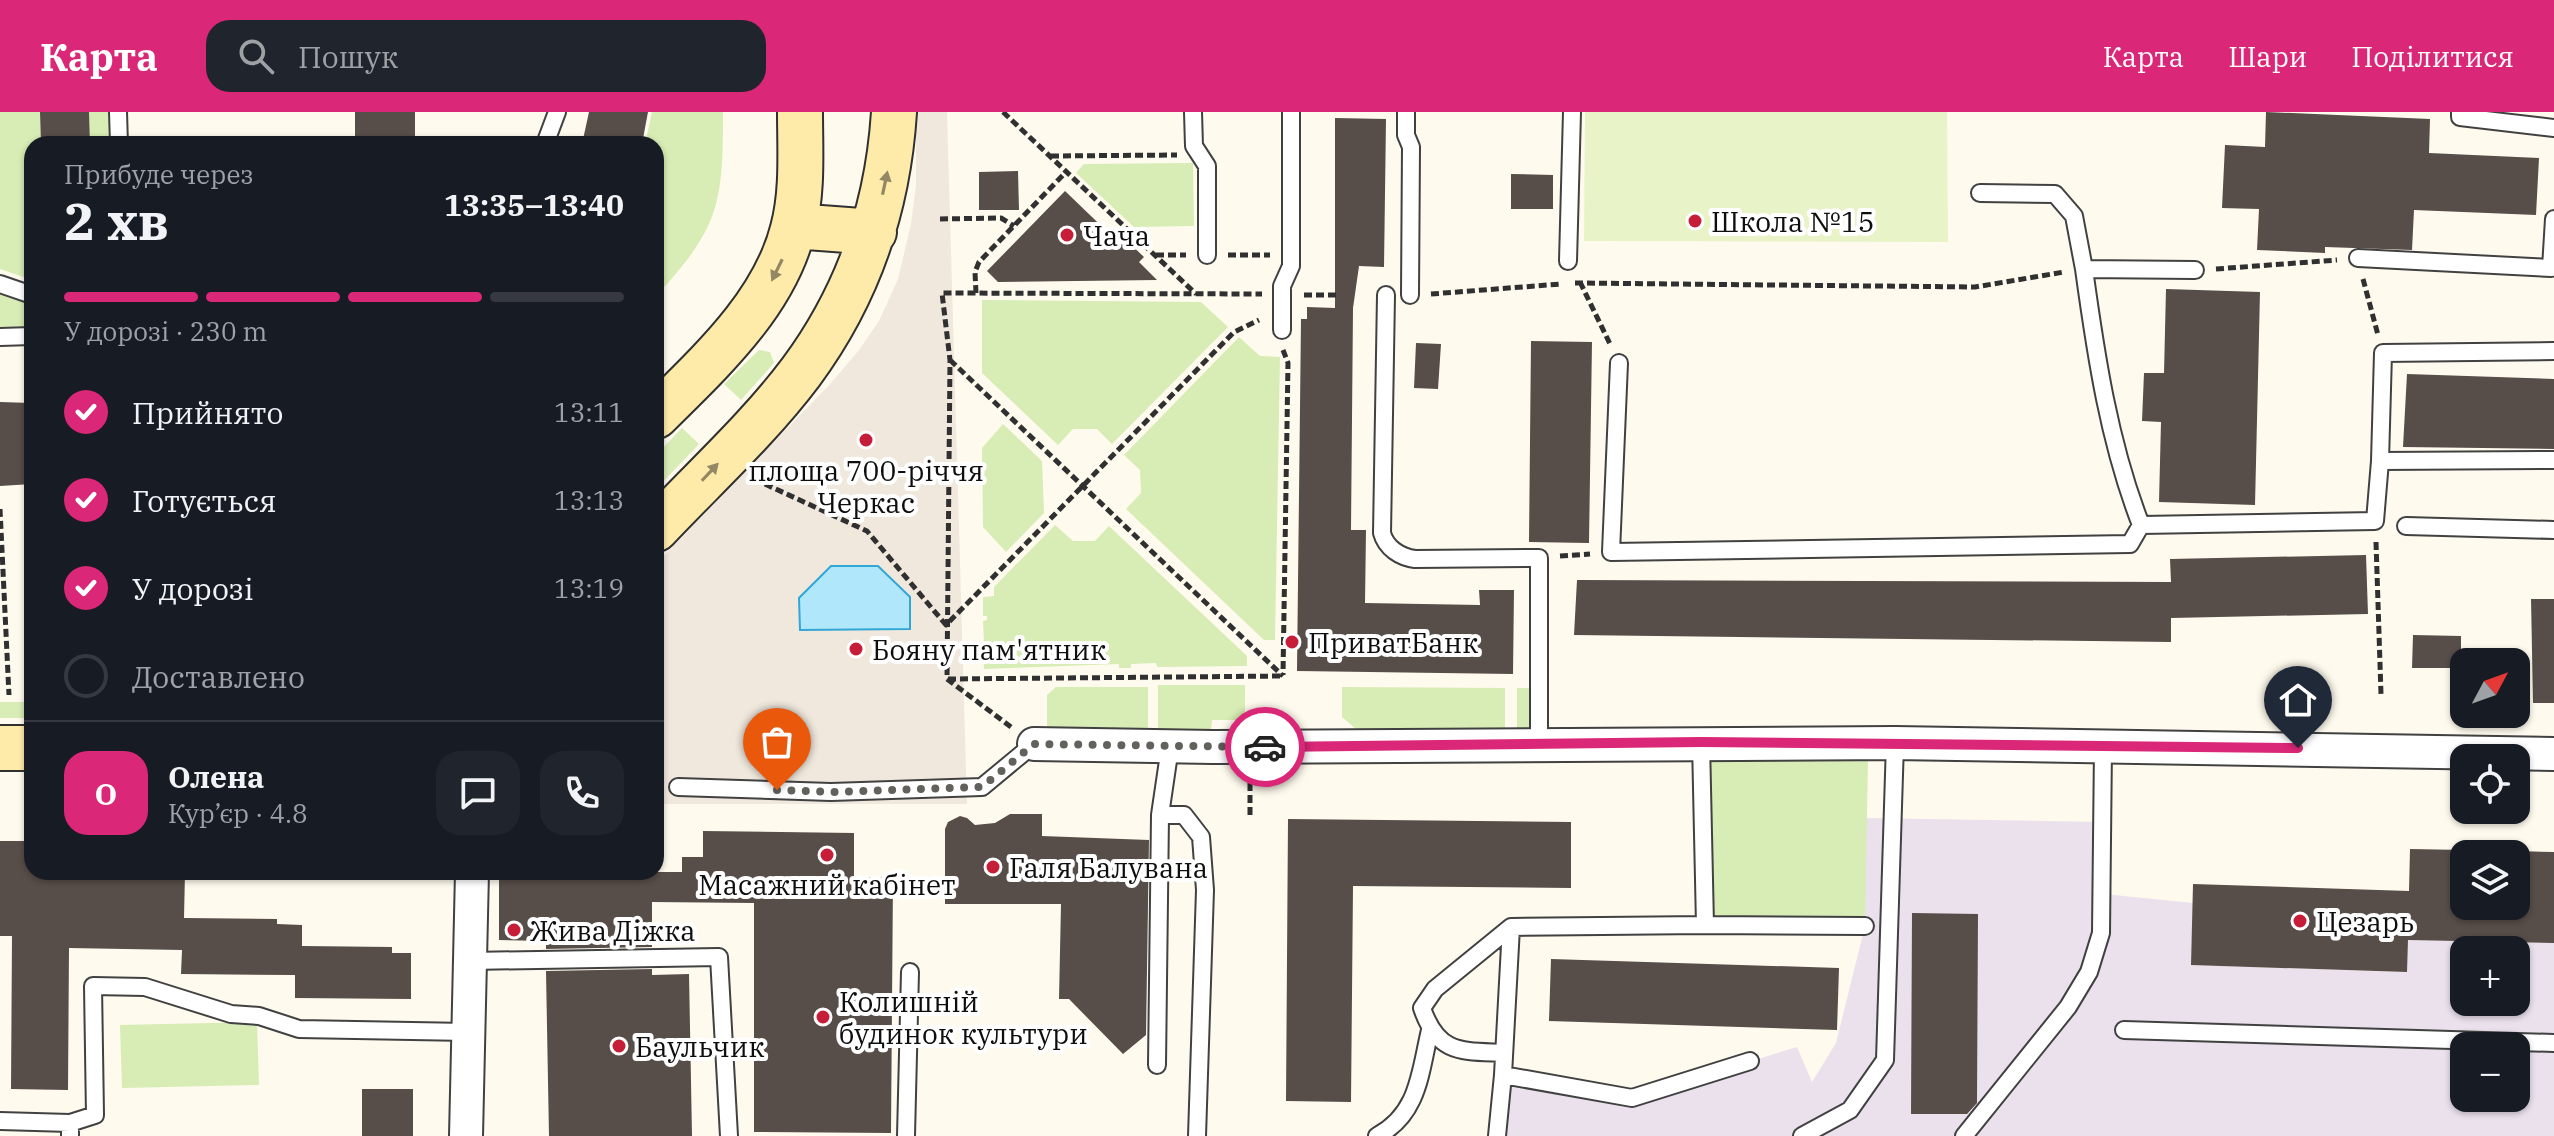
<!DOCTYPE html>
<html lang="uk">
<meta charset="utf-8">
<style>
body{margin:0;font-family:"IBM Plex Serif",serif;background:#20242c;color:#f1f3f6;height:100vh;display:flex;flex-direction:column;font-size:30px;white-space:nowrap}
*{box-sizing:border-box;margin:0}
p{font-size:26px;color:#9ea1a6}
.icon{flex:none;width:44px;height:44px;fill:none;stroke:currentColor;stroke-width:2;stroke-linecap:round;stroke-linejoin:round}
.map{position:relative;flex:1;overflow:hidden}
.side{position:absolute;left:24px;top:24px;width:640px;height:744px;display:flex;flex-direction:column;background:#171b24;border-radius:24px;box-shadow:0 2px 6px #0004}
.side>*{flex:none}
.needle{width:52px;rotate:49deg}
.fabs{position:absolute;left:2450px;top:536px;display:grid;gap:16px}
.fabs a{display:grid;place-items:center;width:80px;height:80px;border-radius:16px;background:#171b24;box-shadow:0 2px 6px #0004;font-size:40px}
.pin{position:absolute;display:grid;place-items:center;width:68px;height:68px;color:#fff;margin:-82px -34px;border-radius:50% 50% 50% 0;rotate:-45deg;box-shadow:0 0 8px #0007}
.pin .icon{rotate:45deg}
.courier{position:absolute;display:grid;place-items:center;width:80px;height:80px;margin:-40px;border:6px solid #db2777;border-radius:50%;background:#fff;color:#222;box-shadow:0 2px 10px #0007}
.headline em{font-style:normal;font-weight:700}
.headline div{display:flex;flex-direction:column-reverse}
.headline{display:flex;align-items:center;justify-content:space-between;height:136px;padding:0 40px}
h1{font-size:52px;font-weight:700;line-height:60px}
.bar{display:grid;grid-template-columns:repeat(4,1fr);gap:12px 8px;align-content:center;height:96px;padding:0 40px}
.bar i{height:10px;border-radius:6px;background:#363941}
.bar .current{background:#db2777}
.bar p{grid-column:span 4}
.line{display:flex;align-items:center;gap:20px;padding:0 40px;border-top:2px solid #363941}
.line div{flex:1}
.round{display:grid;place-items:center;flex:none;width:84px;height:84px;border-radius:24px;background:#20242c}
ol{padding:0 40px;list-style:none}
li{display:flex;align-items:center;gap:24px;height:88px}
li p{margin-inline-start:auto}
li .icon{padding:8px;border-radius:50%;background:#db2777;color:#fff;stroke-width:4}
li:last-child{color:#9ea1a6}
li i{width:44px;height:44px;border:4px solid #363941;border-radius:50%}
header{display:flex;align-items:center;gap:48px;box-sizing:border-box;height:112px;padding:0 40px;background:#db2777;color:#fff}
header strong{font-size:38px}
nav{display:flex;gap:44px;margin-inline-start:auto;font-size:28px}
.search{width:560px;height:72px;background:#20242c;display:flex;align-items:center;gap:20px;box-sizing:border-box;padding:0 28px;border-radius:24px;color:#9ea1a6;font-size:30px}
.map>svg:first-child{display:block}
.industrial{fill:#eae1ed;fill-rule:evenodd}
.green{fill:#d8ecb5}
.pitch{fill:#e9f3c8}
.plaza{fill:#f0e8dd}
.water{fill:#b0e7fa;stroke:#32a7d5;stroke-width:2}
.building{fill:#574d49}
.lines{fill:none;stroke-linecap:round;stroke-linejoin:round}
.lane-casing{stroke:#414141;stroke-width:20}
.street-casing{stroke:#414141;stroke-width:36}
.secondary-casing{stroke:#303030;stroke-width:48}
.path{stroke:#303030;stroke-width:5;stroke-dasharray:8 4;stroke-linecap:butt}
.lane{stroke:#fff;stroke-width:16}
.street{stroke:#fff;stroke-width:32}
.secondary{stroke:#ffeba9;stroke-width:44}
.oneway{fill:#938863}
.done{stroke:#62615c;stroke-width:8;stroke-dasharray:0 14.4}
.route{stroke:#db2777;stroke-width:10}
.poi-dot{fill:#c61d39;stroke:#fff;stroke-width:3}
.labels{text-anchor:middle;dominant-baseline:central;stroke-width:8;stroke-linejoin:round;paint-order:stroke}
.poi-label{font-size:28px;fill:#0e0e0e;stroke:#fff;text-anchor:start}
</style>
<header>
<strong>Карта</strong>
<div class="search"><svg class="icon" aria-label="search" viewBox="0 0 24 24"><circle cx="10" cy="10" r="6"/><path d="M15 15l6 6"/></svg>Пошук</div>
<nav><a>Карта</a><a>Шари</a><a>Поділитися</a></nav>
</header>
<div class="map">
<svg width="2554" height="1024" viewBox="0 0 2554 1024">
<rect width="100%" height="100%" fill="#fffaee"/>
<!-- industrial -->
<path class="industrial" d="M 1865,706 L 2104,710 L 2104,782 L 2193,791 L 2191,853 L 2406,860 L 2408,828 L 2554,831 L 2554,1024 L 1497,1024 L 1503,963 L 1632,986 L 1797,935 L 1812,970 L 1836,931 L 1865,814 ZM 2464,838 L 2516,838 L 2516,890 L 2464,890 ZM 2464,934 L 2516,934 L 2516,986 L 2464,986 Z"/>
<!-- green -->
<path class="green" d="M 0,0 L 40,0 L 41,32 L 32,32 L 32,168 L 0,157 Z
M 89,0 L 109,0 L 110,32 L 90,32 Z
M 652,0 L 723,0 C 723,92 720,115 656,184 L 656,32 L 645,32 Z
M 1193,51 L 1194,114 L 1134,115 L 1076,61 L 1084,52 Z
M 0,178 L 32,189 L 32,217 L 0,217 Z
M 982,188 L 1201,190 L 1228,215 L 1112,332 L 1097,317 L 1073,317 L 1058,333 L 982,261 Z
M 1239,225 L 1260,244 L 1280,245 L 1275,528 L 1264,528 L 1126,397 L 1141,381 L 1140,358 L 1124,343 Z
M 759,238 L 770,240 L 774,251 L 741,288 L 724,272 Z
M 1003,312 L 1042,349 L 1044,401 L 1006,440 L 983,415 L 982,336 Z
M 682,316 L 699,332 L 656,377 L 656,343 Z
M 1055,413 L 1073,429 L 1095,429 L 1109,414 L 1247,544 L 1247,554 L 1157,555 L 1156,551 L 1131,552 L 1131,556 L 1119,556 L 1119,552 L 984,557 L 983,535 L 987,535 L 987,532 L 984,531 L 983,509 L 987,508 L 987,504 L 983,504 L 983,485 L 994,484 L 994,475 Z
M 1158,573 L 1245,573 L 1245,618 L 1241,618 L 1241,608 L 1212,608 L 1211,618 L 1158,617 Z
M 1056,575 L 1148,575 L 1148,617 L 1047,617 L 1047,583 Z
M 1342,575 L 1505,576 L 1505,619 L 1357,618 L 1342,605 Z
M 1517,576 L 1531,576 L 1531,619 L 1517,619 Z
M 0,590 L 32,590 L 32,606 L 0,606 Z
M 1702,646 L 1868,647 L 1865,814 L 1705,813 Z
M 257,910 L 259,973 L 122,976 L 120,913 Z"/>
<!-- pitch -->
<path class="pitch" d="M 1585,0 L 1947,0 L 1948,130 L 1584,129 Z"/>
<!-- plaza -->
<path class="plaza" d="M 916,0 L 947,0 L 967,692 L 656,692 L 656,452 L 831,271 L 859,238 L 879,209 L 898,167 L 911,112 L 916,73 Z"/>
<!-- water -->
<path class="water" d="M 831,454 L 878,454 L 910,485 L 910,517 L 800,518 L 799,486 Z"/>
<!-- building -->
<path class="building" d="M 40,0 L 89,0 L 90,32 L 41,32 Z
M 355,0 L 415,0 L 415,32 L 355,32 Z
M 589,0 L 648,0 L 642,32 L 582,32 Z
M 2266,0 L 2430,7 L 2429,41 L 2539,46 L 2536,103 L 2414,98 L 2412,138 L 2325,135 L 2325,141 L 2257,138 L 2259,97 L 2222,96 L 2225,33 L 2265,35 Z
M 1335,6 L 1386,7 L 1384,155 L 1359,154 L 1353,196 L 1351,418 L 1366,418 L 1365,491 L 1480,493 L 1479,478 L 1514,478 L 1513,562 L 1297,559 L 1301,207 L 1307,207 L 1307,195 L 1335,196 Z
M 1018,59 L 1019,98 L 979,98 L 979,60 Z
M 1511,62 L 1553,63 L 1553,97 L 1511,97 Z
M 1065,79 L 1118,130 L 1123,125 L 1144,145 L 1139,150 L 1157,168 L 998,170 L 987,159 Z
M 2166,177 L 2260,180 L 2255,393 L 2159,390 L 2161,310 L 2142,309 L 2144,261 L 2164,261 Z
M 1531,229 L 1592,230 L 1589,431 L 1529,430 Z
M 1416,231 L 1441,232 L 1438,277 L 1414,276 Z
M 2407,262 L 2554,267 L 2554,337 L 2403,335 Z
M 0,290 L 32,291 L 32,372 L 0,374 Z
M 2366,443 L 2368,502 L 2171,506 L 2171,530 L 1574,523 L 1577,468 L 2171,470 L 2170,447 Z
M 2531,487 L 2554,487 L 2554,591 L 2533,591 Z
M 2413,523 L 2461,524 L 2461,556 L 2412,556 Z
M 1010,702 L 1042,702 L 1042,724 L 1149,728 L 1146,923 L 1123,942 L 1069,887 L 1059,887 L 1061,792 L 945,792 L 945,717 L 948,710 L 960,704 L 967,706 L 975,713 L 995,711 Z
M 1288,707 L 1571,710 L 1571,776 L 1353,774 L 1351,990 L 1286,989 Z
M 703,719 L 854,721 L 854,765 L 893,766 L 891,1021 L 754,1020 L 754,791 L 652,790 L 652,835 L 546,837 L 546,829 L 499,828 L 499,760 L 682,760 L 682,745 L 703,745 Z
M 0,729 L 32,729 L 32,760 L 185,760 L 184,806 L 277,807 L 277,812 L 302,813 L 302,834 L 392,835 L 392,841 L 411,841 L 411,887 L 295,886 L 295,863 L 181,862 L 182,838 L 69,836 L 68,978 L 11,977 L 12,824 L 0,824 Z
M 2410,737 L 2464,738 L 2464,794 L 2516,794 L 2516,739 L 2554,740 L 2554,831 L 2408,828 L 2407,860 L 2191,853 L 2193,772 L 2409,779 Z
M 1912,801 L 1978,802 L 1977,991 L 1967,1002 L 1911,1002 Z
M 1551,847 L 1839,856 L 1837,918 L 1549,909 Z
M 652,857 L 652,863 L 689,862 L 692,1024 L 549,1024 L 546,859 Z
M 362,977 L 413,977 L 413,1024 L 362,1024 Z"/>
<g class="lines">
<!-- lane casing -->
<g class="lane-casing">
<path id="lane" d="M 118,0 L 119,32
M 1193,0 L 1194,34 L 1207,54 L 1207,143
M 1406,0 L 1406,23 L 1411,35 L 1410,183
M 2460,0 L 2460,5 L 2554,16
M 545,32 L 557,0
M 1980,81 L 2055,82 L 2074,104 L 2084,157
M 2358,146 L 2551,156 L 2554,107
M 1568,149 L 1572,0
M 0,172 L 32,183
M 1386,183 L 1382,421 C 1386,436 1400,445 1415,447 L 1539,446 L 1539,632
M 1282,218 L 1282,174 L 1291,154 L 1291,0
M 0,225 L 32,224
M 1619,251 L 1611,440 L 2130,432 L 2141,413 L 2375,409 L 2380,349 L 2554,348
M 2380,349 L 2383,241 L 2554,239
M 2141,413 C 2109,331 2096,244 2084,157 L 2195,158
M 2406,414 L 2554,418
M 1701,630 L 1705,813 L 1865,814
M 678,675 L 831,680 L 982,675 L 1034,632
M 1160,703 L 1184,703 L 1201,725 L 1205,778 L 1197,1024
M 1705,813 L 1511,815 L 1503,963 L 1632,986 L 1750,949
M 470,849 L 719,845 L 729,1024
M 2124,918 L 2554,931
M 1504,941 C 1462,939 1438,943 1422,896 L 1435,877 L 1511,815
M 1157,953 L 1160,703 L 1170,635
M 0,1009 L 70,1011 L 70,1024
M 70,1011 L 95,1003 L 93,874 L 145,875 L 231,902 L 259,904 L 299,917 L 468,920
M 906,1024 L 910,860
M 1377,1024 C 1419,1002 1420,960 1430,918
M 1497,1024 L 1503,963
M 1802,1024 L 1850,998 L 1885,948 L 1895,631
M 1964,1024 L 2068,895 L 2089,860 L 2101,821 L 2103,635"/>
</g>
<!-- street casing -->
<g class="street-casing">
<path id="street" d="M 1034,632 L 1213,635 L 1895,631 L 2554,642
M 466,1024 L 472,760"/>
</g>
<!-- secondary casing -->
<g class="secondary-casing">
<path id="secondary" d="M 794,114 L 874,120
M 656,304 C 709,251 774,193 793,117 C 803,80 800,38 800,0
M 656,417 C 704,366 759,316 801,260 C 858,183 888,95 894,0
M 0,636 L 32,636"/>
</g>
<!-- path -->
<path class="path" d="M 1003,0 L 1196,182
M 1051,44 L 1177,43
M 940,107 L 1001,106 L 1014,114
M 1156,143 L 1186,143
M 1228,143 L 1270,143
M 2216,157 L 2337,148
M 2363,167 L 2378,223
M 1580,170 L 1610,232
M 1575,171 L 1975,175 L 2064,160
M 976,181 L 975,160 L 979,150 L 1066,60
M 1431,182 L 1561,172
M 1304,183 L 1337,183
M 1283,238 L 1288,251 L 1283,563
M 950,248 L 1283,564
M 754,367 L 867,419 L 946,513 L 1234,220 L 1259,208
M 0,397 L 9,583
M 2376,430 L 2381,582
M 1560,444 L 1590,442
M 948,567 L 1282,564
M 1011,615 L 947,567 L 950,248 L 942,181 L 1262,182
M 1250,703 L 1250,664"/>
<!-- lane -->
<use href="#lane" class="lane"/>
<!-- street -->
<use href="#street" class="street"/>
<!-- secondary -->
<use href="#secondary" class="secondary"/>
</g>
<!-- one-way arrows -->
<defs><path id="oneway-solid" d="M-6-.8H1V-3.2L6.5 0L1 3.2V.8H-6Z" transform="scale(2)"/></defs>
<g class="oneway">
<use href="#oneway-solid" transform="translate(885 71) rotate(-78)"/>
<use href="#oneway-solid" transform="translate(777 158) rotate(116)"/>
<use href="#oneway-solid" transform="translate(710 360) rotate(-47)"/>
</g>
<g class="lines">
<!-- done -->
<path class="done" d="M 777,678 L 831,680 L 982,675 L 1034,632 L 1265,635"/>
<!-- route -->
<path class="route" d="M 1265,635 L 1701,630 L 2298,636"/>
</g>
<!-- markers -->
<g class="poi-dot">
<circle cx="1695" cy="109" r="8"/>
<circle cx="1067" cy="123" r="8"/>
<circle cx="866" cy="328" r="8"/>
<circle cx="1292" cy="530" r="8"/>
<circle cx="856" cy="537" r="8"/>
<circle cx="827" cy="743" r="8"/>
<circle cx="993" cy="755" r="8"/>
<circle cx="2300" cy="809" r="8"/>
<circle cx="514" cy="818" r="8"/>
<circle cx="823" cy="905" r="8"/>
<circle cx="619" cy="934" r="8"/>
</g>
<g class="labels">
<!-- poi labels -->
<g class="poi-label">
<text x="1711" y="109">Школа №15</text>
<text x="1083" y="123">Чача</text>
<text x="866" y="358" text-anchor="middle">площа 700-річчя<tspan x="866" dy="32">Черкас</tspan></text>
<text x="1308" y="530">ПриватБанк</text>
<text x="872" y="537">Бояну пам'ятник</text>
<text x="1009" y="755">Галя Балувана</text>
<text x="827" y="772" text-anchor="middle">Масажний кабінет</text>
<text x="2316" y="809">Цезарь</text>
<text x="530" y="818">Жива Діжка</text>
<text x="839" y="889">Колишній<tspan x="839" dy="32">будинок культури</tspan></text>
<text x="635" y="934">Баульчик</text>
</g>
</g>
</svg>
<div class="fabs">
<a><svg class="needle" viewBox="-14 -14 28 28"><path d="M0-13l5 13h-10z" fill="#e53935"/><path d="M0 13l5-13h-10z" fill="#9ea1a6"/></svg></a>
<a><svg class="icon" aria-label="locate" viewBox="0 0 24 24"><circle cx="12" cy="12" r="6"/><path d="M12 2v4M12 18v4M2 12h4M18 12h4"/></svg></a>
<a><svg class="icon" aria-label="layers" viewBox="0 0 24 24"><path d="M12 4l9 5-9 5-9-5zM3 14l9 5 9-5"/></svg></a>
<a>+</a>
<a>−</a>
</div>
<div class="pin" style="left:777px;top:678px;background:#ea580c"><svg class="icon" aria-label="bag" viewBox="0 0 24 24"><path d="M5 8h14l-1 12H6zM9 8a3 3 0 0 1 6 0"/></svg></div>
<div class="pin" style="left:2298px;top:636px;background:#1f2937"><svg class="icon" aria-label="home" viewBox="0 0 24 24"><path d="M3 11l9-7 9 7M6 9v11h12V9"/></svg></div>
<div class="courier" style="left:1265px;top:635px"><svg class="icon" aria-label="car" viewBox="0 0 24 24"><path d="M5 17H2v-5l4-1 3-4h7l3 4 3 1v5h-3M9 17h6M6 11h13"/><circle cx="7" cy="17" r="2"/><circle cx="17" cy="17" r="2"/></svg></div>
<section class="side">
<div class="headline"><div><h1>2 хв</h1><p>Прибуде через</p></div><em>13:35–13:40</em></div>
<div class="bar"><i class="current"></i><i class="current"></i><i class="current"></i><i></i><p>У дорозі · 230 m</p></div>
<ol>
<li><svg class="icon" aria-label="check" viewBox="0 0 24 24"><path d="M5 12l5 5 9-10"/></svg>Прийнято<p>13:11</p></li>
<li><svg class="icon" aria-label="check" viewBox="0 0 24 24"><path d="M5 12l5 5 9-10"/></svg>Готується<p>13:13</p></li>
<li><svg class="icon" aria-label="check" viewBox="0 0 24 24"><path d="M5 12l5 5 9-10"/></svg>У дорозі<p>13:19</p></li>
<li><i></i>Доставлено</li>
</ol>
<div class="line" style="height:144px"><b class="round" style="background:#db2777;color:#fff">О</b><div><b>Олена</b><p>Кур’єр · 4.8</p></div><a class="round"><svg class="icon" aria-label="chat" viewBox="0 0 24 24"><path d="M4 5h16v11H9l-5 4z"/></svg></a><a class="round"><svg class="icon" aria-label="phone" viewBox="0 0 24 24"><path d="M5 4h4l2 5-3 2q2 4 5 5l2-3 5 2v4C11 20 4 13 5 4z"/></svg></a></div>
</section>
</div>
